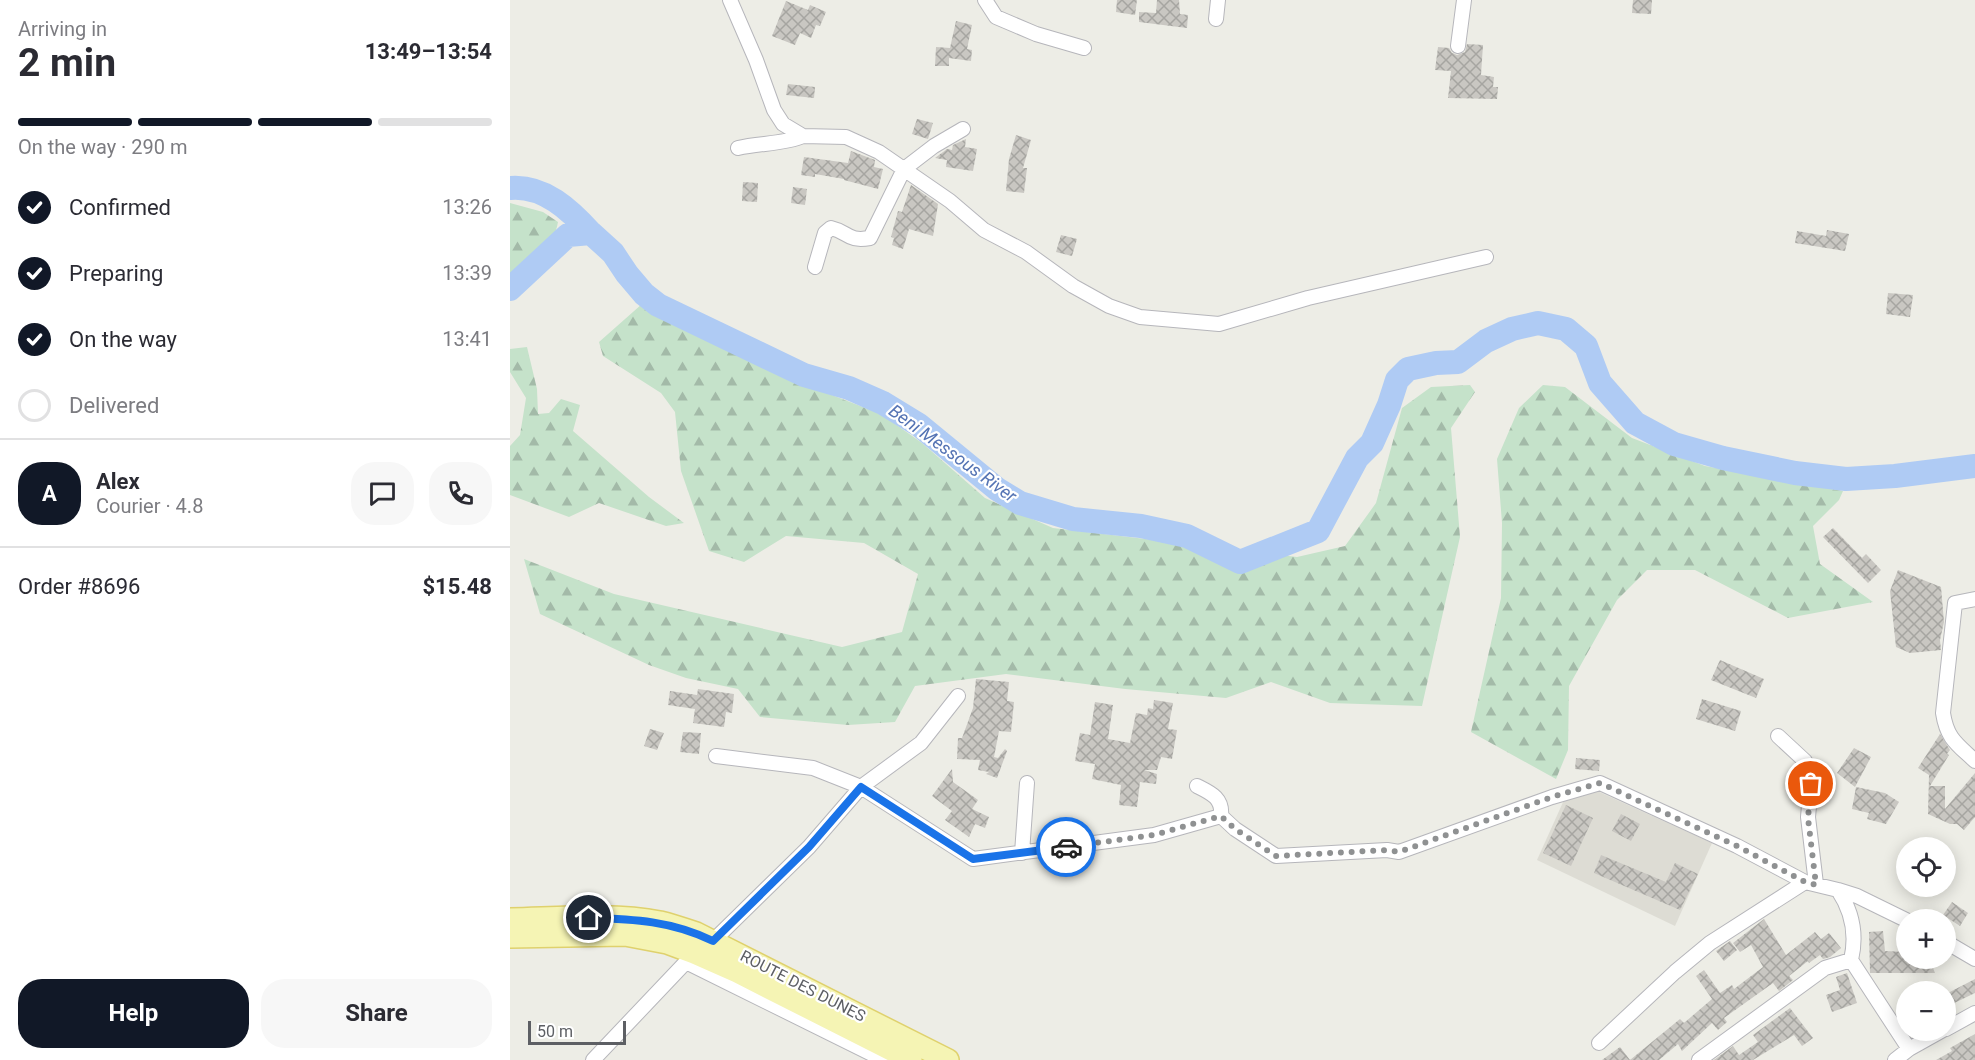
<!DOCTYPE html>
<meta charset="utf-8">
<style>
body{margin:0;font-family:Roboto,sans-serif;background:#f7f7f7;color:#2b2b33;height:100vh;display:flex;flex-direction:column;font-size:22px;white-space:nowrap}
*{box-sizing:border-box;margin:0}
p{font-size:20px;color:#7c7c81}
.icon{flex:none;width:33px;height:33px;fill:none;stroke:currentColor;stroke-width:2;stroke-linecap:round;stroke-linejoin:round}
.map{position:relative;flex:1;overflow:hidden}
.side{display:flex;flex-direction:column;background:#fff;width:510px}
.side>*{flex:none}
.tools{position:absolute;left:1386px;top:837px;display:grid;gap:12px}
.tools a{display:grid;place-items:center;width:60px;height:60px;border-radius:50%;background:#fff;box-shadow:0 3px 15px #0003;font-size:30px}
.scale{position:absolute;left:18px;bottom:15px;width:98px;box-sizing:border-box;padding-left:6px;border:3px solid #5d5f64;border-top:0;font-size:16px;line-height:21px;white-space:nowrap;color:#5d5f64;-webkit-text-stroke:4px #fff;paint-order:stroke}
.pin{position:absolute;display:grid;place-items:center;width:51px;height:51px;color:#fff;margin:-26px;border:3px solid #fff;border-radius:50%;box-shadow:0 2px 6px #0007}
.courier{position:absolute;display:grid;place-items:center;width:60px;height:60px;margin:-30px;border:4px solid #1a73e8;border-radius:50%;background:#fff;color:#222;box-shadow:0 2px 8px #0007}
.summary em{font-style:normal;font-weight:700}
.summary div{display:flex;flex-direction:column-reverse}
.summary{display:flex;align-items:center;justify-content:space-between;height:102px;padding:0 18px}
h1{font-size:39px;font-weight:700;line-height:45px}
.bar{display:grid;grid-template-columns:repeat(4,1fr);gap:9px 6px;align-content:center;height:72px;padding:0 18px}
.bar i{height:8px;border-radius:4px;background:#e1e1e2}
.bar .active{background:#111827}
.bar p{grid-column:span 4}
.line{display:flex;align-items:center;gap:15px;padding:0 18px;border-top:2px solid #e1e1e2}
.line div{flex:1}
.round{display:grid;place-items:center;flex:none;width:63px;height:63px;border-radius:24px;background:#f7f7f7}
ol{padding:0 18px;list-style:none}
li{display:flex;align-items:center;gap:18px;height:66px}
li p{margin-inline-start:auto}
li .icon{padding:6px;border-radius:50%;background:#111827;color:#fff;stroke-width:4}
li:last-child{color:#7c7c81}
li i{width:33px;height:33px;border:3px solid #e1e1e2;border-radius:50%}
.button{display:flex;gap:12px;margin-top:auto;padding:12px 18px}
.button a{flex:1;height:69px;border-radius:24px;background:#111827;color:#fff;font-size:24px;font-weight:700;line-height:69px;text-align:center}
.button a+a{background:#f7f7f7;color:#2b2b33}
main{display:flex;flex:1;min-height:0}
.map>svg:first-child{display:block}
.education{fill:#dddcd4}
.forest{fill:url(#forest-firs)}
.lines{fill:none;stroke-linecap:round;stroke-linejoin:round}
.river{stroke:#afcbf4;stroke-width:24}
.building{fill:url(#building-cross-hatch)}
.street-casing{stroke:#b6b6bb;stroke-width:16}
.primary-casing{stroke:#dfd16d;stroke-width:24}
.street{stroke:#fff;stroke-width:14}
.primary{stroke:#f5f4b4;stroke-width:21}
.done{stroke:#8f9192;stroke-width:6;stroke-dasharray:0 10.8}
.route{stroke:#1a73e8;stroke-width:8}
.labels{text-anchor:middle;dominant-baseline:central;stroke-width:4.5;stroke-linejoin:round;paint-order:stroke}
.street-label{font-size:16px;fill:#5d5f64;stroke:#fff}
.water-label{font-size:18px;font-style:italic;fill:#5574b4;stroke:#fff}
</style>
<main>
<section class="side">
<div class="summary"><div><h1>2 min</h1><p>Arriving in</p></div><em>13:49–13:54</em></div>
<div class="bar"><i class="active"></i><i class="active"></i><i class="active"></i><i></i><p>On the way · 290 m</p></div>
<ol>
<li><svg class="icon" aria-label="check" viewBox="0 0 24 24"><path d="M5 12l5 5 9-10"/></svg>Confirmed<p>13:26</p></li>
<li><svg class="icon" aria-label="check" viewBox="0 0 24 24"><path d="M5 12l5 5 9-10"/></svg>Preparing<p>13:39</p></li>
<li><svg class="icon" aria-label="check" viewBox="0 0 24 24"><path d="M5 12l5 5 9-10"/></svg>On the way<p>13:41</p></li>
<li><i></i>Delivered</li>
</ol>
<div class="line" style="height:108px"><b class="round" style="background:#111827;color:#fff">A</b><div><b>Alex</b><p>Courier · 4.8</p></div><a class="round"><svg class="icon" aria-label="chat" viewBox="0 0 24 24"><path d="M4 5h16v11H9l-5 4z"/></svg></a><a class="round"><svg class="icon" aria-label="phone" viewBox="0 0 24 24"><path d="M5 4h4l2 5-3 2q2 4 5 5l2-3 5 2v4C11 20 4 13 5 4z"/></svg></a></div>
<div class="line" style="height:78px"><div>Order #8696</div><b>$15.48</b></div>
<div class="button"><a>Help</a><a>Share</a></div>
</section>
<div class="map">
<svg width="1465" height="1060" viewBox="0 0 1465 1060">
<defs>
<pattern id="forest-firs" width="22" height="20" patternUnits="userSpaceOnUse" patternTransform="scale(1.5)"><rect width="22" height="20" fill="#c5e2ca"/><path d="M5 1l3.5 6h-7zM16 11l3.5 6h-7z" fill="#a3baa8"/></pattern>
<pattern id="building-cross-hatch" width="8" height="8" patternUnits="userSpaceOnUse" patternTransform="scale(1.5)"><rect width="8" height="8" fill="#c9c7c2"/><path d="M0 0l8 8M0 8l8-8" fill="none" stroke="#a6a5a1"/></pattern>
</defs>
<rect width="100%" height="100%" fill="#edede6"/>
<!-- education -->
<path class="education" d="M 1087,791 L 1202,843 L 1165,926 L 1027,860 L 1054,800 Z"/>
<!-- forest -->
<path class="forest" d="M 0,203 L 33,212 L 48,222 C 44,248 18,266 0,283 Z
M 132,304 L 283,380 L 371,414 L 412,443 L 475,498 L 543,528 L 787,557 L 835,546 L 866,503 L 892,408 L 921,387 L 960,385 L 965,392 L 941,428 L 950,537 L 912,706 L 820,703 L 761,682 L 716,698 L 615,689 L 496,674 L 405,686 L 385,722 L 338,725 L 250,717 L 228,689 L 176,678 L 139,665 L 30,614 L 14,559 L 104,594 L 332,647 L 392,632 L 408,574 L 354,543 L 276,536 L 234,562 L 199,551 L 171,471 L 165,412 L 151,393 L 93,356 L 89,342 Z
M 17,347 L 27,389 L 28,414 L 39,413 L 51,399 L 70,405 L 63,431 L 139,497 L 174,523 L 156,526 L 89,503 L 59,517 L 0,495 L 0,446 L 10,435 L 16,398 L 0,372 L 0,349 Z
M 1033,385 L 1055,387 L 1122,438 L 1195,466 L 1333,491 L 1329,500 L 1303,526 L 1310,564 L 1363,602 L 1278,618 L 1185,570 L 1137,570 L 1107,600 L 1059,686 L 1058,750 L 1046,779 L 961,732 L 991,598 L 992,523 L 987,459 L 1009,408 Z"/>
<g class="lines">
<!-- river -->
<path class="river" d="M 0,188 C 34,185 60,210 81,233
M 0,289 L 58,235 L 81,233 L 103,253 L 117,274 L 134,294 L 148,305 L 294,375 L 339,388 L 373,403 L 409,425 L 487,489 L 510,503 L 563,519 L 631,526 L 677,536 L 730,562 L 808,531 L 847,458 L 862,443 L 879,405 L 887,380 L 898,369 L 926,363 L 948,362 L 976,341 L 1002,329 L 1028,323 L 1056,329 L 1076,346 L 1090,383 L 1125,423 L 1164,444 L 1213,458 L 1285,473 L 1336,479 L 1385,476 L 1465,466"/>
</g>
<!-- building -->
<path class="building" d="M 607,0 L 627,0 L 625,15 L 606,12 Z
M 647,0 L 669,0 L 670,14 L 678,15 L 677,28 L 629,22 L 629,12 L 646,13 Z
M 1123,0 L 1142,0 L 1141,14 L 1122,13 Z
M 276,1 L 298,10 L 300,5 L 316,12 L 310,26 L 306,25 L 301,38 L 290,33 L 285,45 L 262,36 Z
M 446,21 L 462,25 L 457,49 L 462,50 L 461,61 L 439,58 L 439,66 L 425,66 L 426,47 L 440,48 Z
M 957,44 L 973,45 L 971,75 L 984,77 L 983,87 L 988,87 L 987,99 L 938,98 L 941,71 L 925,70 L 928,47 L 939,48 L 942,53 L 947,55 L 955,52 Z
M 278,84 L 305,87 L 304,98 L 276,95 Z
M 407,119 L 423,123 L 418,139 L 402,134 Z
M 506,135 L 521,140 L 513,168 L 517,168 L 514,193 L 496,191 L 499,159 Z
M 456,139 L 455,147 L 467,149 L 463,171 L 436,167 L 437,160 L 425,158 L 437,149 L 442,150 L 443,145 Z
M 341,151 L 365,160 L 364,167 L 373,169 L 368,189 L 334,180 L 334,179 L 305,174 L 305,177 L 291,175 L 294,157 L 338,163 Z
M 233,182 L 248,183 L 247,202 L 232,201 Z
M 401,185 L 428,204 L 423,236 L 399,229 L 393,249 L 382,245 L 384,238 L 381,237 L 388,211 L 392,212 Z
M 283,187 L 297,189 L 295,205 L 281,203 Z
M 1317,230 L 1339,234 L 1335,251 L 1285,243 L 1287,231 L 1316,236 Z
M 551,235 L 567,239 L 562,256 L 546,252 Z
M 1378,293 L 1403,295 L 1400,317 L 1376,314 Z
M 1323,528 L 1352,558 L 1356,554 L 1371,570 L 1358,583 L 1313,537 Z
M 1388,570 L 1431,587 L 1434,622 L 1430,640 L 1431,650 L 1400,653 L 1386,647 L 1380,591 Z
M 1210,660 L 1254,679 L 1246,698 L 1201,680 Z
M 466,679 L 499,682 L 497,701 L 504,702 L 501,732 L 489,731 L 484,757 L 488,758 L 495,749 L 497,751 L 487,778 L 476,774 L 479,772 L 468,770 L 470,760 L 447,759 L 448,738 L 452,738 L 463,708 Z
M 188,689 L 224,694 L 222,713 L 216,712 L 214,727 L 183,723 L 185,709 L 158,705 L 160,691 L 187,695 Z
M 1192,699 L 1231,711 L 1225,731 L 1186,719 Z
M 644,700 L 663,703 L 658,729 L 667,730 L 662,759 L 651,757 L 647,770 L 634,770 L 647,774 L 646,784 L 630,782 L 627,807 L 609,805 L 611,785 L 582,779 L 585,764 L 565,761 L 570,733 L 580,735 L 585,702 L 603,705 L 598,739 L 620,743 L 626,713 L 637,715 L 638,708 L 643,709 Z
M 140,729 L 154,733 L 147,750 L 134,746 Z
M 173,732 L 191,733 L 189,754 L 170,752 Z
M 1430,734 L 1440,750 L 1437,754 L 1439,755 L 1420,786 L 1435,786 L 1435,809 L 1465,773 L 1465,817 L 1454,830 L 1447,824 L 1440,824 L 1418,814 L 1419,775 L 1408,768 Z
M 1344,748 L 1361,757 L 1345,787 L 1327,773 Z
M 1066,758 L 1090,760 L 1089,771 L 1065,769 Z
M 442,769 L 443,782 L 468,800 L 462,809 L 479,817 L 475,828 L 465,824 L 459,837 L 435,820 L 442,811 L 422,796 Z
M 1346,787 L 1375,793 L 1389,802 L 1376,824 L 1357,819 L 1359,813 L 1342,809 Z
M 1056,805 L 1083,818 L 1061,866 L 1033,853 Z
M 1111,814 L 1130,824 L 1121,841 L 1102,831 Z
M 1091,855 L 1156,882 L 1165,863 L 1188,874 L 1170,910 L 1084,873 Z
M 1442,902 L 1458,913 L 1450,926 L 1433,915 Z
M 1254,919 L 1276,955 L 1305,932 L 1311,939 L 1319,933 L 1331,948 L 1320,957 L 1313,959 L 1310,955 L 1299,963 L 1298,961 L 1279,976 L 1283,980 L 1269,991 L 1263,983 L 1214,1018 L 1217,1022 L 1208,1030 L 1202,1023 L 1172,1051 L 1168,1044 L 1149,1060 L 1092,1060 L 1110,1047 L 1120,1060 L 1170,1019 L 1174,1023 L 1202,999 L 1186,976 L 1194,970 L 1210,993 L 1222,985 L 1224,989 L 1253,967 L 1241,945 L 1230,952 L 1223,943 Z
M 1373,931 L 1375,951 L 1396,952 L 1396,958 L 1419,958 L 1425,973 L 1360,973 L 1359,932 Z
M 1220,941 L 1227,950 L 1214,961 L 1206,951 Z
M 1337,973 L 1347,1003 L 1322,1012 L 1316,995 L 1330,990 L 1326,977 Z
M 1465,979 L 1465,993 L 1436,1007 L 1436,994 Z
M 1280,1008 L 1303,1038 L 1292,1046 L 1284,1035 L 1243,1060 L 1204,1060 L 1223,1046 L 1229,1055 L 1248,1042 L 1243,1035 Z
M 1465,1034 L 1465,1060 L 1426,1060 L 1442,1051 L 1440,1048 Z"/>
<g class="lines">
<!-- street casing -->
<g class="street-casing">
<path id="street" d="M 220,0 L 246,60 L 264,110 L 273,124 L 293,136 L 336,137 L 369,152 L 440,201 L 474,230 L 516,252 L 563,286 L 599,306 L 630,317 L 709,324 L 798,298 L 976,257
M 475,0 L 486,17 L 526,34 L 574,48
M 706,19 L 708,0
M 948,46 L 954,0
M 228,148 C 249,143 275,144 293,136
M 305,267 L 315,233 L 321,228 C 339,232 337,242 360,238 L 394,169 L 424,146 L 453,129
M 1465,599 L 1445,603 L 1433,713 C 1437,739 1447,744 1465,761
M 1268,736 L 1295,761 L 1299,771 L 1301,784 L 1298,817 L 1306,884
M 206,756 L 303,768 L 351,787 L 463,859 L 644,835 L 711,816
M 687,786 C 701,793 713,798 711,816
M 711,816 L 725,829 L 766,856 L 877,850 L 889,852 L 1042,797 L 1090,783 L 1227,846 L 1295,882 L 1328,890 C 1342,911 1347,935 1341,960 L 1399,1049 L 1385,1060
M 512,853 L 517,783
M 1328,890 L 1347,896 L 1396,920
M 203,941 L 299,847 L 351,787 L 411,743 L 448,696
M 1436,942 L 1465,959
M 1436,1029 L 1465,1013
M 1089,1043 L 1165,972 L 1200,943 L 1295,882
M 1399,1049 L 1433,1030
M 83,1060 L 176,962 L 374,1060
M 1189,1060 L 1315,968 L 1341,960"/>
</g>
<!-- primary casing -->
<g class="primary-casing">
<path id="primary" d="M 0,919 C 48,918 103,913 150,922 C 162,925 174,929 186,933 L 438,1060
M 0,937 L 115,935 L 157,943 L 184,953 L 227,972 L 401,1060"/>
</g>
<!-- street -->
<use href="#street" class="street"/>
<!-- primary -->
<use href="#primary" class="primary"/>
</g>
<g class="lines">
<!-- done -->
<path class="done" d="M 556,847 L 644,835 L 711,816 L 725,829 L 766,856 L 877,850 L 889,852 L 1042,797 L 1090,783 L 1227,846 L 1295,882 L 1306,885 L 1298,818 L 1301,784"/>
<!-- route -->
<path class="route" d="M 79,918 C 124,919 162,921 203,941 L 299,847 L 351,787 L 463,859 L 556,847"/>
</g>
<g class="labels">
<!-- street labels -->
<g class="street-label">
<text transform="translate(293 986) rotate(27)">ROUTE DES DUNES</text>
</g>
<!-- water labels -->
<g class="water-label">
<text transform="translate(443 453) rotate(36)">Beni Messous River</text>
</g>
</g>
</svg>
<div class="tools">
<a><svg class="icon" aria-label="locate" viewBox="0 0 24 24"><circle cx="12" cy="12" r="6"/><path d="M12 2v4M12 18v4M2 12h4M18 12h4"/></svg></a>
<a>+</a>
<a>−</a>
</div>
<div class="scale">50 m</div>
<div class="pin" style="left:1301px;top:784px;background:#ea580c"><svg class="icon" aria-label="bag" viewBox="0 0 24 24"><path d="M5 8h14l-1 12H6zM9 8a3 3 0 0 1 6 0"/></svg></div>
<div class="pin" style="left:79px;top:918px;background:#1f2937"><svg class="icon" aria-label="home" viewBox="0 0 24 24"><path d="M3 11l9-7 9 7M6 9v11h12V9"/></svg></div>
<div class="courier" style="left:556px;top:847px"><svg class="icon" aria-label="car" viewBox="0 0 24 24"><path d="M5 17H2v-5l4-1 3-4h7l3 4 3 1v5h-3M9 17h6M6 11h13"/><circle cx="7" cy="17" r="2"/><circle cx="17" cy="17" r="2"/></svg></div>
</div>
</main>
